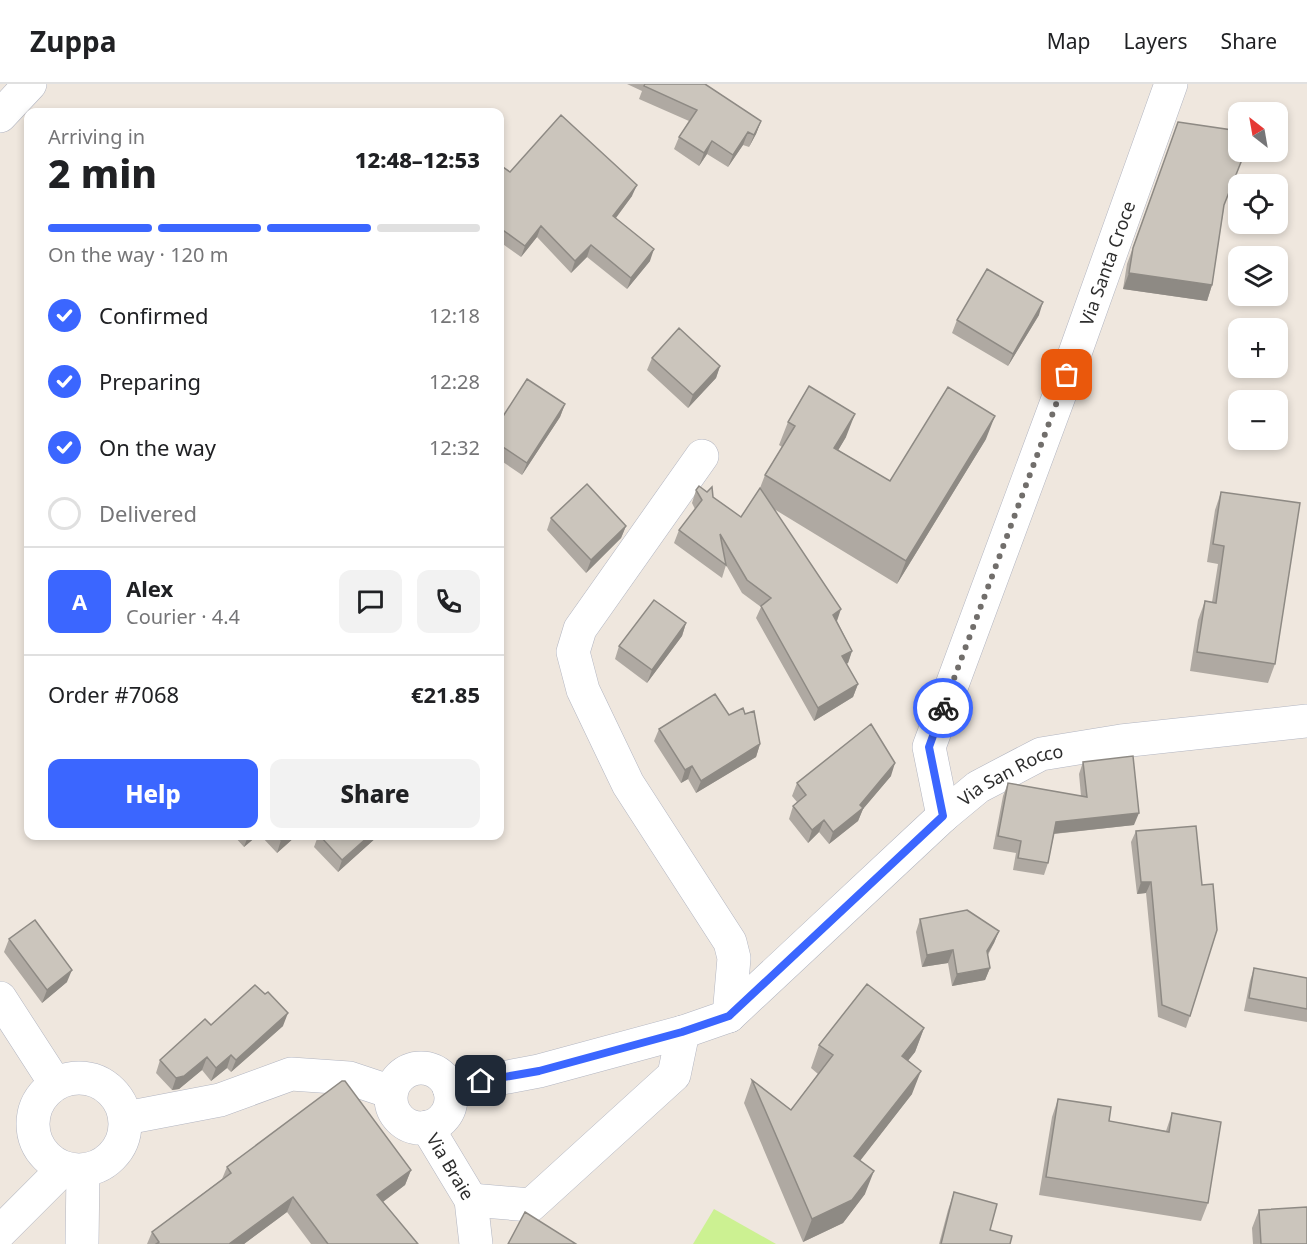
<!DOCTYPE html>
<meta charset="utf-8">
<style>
body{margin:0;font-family:"Noto Sans",sans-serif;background:#f2f2f2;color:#202124;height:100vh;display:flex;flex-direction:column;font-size:22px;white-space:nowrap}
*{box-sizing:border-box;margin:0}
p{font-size:20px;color:#757577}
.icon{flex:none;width:33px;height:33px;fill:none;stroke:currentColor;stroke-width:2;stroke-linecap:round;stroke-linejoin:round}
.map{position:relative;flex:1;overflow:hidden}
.details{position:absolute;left:24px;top:24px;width:480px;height:732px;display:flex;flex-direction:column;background:#fff;border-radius:12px;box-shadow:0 3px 9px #0003}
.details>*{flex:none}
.needle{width:39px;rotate:329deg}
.fabs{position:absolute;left:1228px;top:18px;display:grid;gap:12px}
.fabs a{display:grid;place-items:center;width:60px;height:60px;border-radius:12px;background:#fff;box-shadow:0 3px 9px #0003;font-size:30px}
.pin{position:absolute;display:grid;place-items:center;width:51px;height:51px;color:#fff;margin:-26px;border-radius:12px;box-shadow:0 3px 9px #0006}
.courier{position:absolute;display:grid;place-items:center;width:60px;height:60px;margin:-30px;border:4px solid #3b66ff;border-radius:50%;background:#fff;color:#222;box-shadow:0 2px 8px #0007}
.headline em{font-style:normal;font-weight:800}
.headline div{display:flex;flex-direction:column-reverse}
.headline{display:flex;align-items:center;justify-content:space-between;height:102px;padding:0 24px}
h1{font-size:39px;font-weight:800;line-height:45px}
.bar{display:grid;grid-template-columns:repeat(4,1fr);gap:9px 6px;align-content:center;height:72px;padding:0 24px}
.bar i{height:8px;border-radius:4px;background:#e0e0e0}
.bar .selected{background:#3b66ff}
.bar p{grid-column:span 4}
.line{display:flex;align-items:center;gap:15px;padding:0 24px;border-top:2px solid #e0e0e0}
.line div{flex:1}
.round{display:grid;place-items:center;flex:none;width:63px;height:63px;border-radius:12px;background:#f2f2f2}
ol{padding:0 24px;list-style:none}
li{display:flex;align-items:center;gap:18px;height:66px}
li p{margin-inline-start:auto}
li .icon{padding:6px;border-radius:50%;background:#3b66ff;color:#fff;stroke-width:4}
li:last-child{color:#757577}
li i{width:33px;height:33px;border:3px solid #e0e0e0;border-radius:50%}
.action{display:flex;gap:12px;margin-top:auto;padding:12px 24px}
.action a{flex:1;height:69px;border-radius:12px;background:#3b66ff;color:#fff;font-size:24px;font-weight:800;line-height:69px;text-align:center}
.action a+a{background:#f2f2f2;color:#202124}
header{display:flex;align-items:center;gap:36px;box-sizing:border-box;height:84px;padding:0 30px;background:#fff;border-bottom:2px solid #e0e0e0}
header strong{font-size:28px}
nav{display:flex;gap:33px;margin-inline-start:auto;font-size:21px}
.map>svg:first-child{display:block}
.pitch{fill:#ccf192}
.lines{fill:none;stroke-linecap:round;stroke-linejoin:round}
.minor-casing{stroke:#b2b5c1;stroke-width:34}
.minor{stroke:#fff;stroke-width:33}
.wall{fill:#afa9a2}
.shaded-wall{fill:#8e8a84}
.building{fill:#cbc5bc;stroke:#8e8a84;stroke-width:1.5}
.done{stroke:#716e6b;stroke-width:6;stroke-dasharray:0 10.8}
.route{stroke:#3b66ff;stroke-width:8}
.labels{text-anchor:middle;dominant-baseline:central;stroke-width:6;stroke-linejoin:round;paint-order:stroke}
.street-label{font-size:18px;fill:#2d2d2d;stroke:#fff}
</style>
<header>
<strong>Zuppa</strong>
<nav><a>Map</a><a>Layers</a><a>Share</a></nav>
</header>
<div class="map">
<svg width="1307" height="1160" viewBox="0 0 1307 1160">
<rect width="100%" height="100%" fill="#efe7de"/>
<!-- pitch -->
<path class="pitch" d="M 714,1125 L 776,1160 L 693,1160 Z"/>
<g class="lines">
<!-- minor casing -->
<g class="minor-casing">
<g id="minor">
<path d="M 0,32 L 30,0"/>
<path d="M 702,372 L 580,545 L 573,568 L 583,606 L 628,700 L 730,858 L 734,874 L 729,932"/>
<path id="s1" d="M 943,732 L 929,663 L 1075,269 L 1171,0"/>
<path d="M 0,914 L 55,999"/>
<circle cx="421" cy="1014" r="30"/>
<circle cx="79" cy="1040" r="46"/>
<path id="s2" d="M 449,1004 L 539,987 L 683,948 L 729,932 L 943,732 L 978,703 L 1041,670 L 1121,657 L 1307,637"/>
<path d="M 126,1034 L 220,1016 L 291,990 L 349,994 L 391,1008"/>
<path id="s3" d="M 427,1043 L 471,1116 L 476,1160"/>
<path d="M 471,1116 L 531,1121 L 674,991 L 683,948"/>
<path d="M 0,1148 L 64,1084"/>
<path d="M 82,1160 L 83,1087"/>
</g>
</g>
<!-- minor -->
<use href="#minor" class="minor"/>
</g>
<!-- wall -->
<path class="wall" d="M 627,0 L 705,0 L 761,37 L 756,50 L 749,63 L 743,61 L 728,83 L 707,70 L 699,82 L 674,65 L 679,53 L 689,37 L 639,15 L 642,7 Z
M 1178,38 L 1224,123 L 1212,201 L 1207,217 L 1123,205 L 1127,180 Z
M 500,81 L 510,88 L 632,112 L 616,134 L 650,177 L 627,205 L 587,173 L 571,189 L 537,153 L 521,173 L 500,158 Z
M 1039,231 L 1008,282 L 952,249 L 957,236 Z
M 652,274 L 720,282 L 716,294 L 688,324 L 647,286 Z
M 565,320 L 560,333 L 522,391 L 500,376 L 500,337 Z
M 788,338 L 846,353 L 838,366 L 890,397 L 986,355 L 897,500 L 774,425 L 837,537 L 852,567 L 848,579 L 846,580 L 858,600 L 853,613 L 814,637 L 756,534 L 761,523 L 742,509 L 726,481 L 722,494 L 674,459 L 679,446 L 695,425 L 692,419 L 696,406 L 713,413 L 741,433 L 760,404 L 765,391 L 782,363 L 779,361 Z
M 1221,408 L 1275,580 L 1268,599 L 1190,587 L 1198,536 L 1205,517 L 1212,518 L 1218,480 L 1207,478 L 1215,426 Z
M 551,434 L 626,442 L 621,454 L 586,489 L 547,446 Z
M 686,539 L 682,552 L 647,599 L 615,575 L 619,562 Z
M 729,631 L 760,660 L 756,673 L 696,709 L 688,695 L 681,699 L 654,657 L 659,645 Z
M 1083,678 L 1134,741 L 1054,750 L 1048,779 L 1044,791 L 1013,786 L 1016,769 L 993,765 L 1003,712 L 1008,699 L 1081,712 L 1079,690 Z
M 891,692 L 863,725 L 858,737 L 829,760 L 819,748 L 808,759 L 789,735 L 793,722 L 797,718 L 792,712 L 797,699 Z
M 1136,747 L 1190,932 L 1186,944 L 1158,933 L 1146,809 L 1137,810 L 1131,758 Z
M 234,752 L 257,752 L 244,763 Z
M 261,752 L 296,752 L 277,769 Z
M 318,752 L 378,752 L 338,788 L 314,763 Z
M 920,835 L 999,847 L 994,859 L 988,871 L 990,884 L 985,896 L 952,902 L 948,879 L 922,883 L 916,848 Z
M 9,855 L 67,898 L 42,919 L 4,868 Z
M 1254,884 L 1307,894 L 1307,938 L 1244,927 L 1250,897 Z
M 211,941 L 283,942 L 231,988 L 227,984 L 211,997 L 202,986 L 179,1005 L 172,1006 L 156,989 L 160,976 Z
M 924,944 L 915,968 L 908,977 L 912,1010 L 860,1076 L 865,1110 L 843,1139 L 803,1158 L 744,1019 L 752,996 L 791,1026 L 818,990 L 811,984 L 819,961 Z
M 1058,1015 L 1109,1037 L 1166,1047 L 1172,1029 L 1208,1119 L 1201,1137 L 1039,1111 L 1052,1033 Z
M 227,1083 L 411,1086 L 405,1101 L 383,1118 L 418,1160 L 311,1160 L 287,1128 L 244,1160 L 147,1160 L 152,1148 L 222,1095 Z
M 954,1108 L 990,1146 L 1010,1160 L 939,1160 L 948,1126 Z
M 1259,1126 L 1307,1160 L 1253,1160 L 1252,1144 Z"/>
<!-- shaded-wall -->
<path class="shaded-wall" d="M 761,37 L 756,50 L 749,63 L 754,51 Z
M 748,48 L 743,61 L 728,83 L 733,71 Z
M 712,57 L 707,70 L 699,82 L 704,69 Z
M 637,101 L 632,112 L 609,143 L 613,132 Z
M 541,142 L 537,153 L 521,173 L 525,162 Z
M 591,161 L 587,173 L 571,189 L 575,177 Z
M 654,165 L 650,177 L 627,205 L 631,194 Z
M 1129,189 L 1212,201 L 1207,217 L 1123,205 Z
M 1043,218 L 1039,231 L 1008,282 L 1013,270 Z
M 720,282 L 716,294 L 688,324 L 693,311 Z
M 565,320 L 560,333 L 522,391 L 527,379 Z
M 855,330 L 846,353 L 826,387 L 834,364 Z
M 995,332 L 986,355 L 897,500 L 906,477 Z
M 626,442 L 621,454 L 586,489 L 591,476 Z
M 841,525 L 837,537 L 828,544 L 833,531 Z
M 686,539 L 682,552 L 647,599 L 652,586 Z
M 852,567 L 848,579 L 837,585 L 842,572 Z
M 858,600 L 853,613 L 814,637 L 818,624 Z
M 760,660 L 756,673 L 696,709 L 701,697 Z
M 895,679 L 891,692 L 863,725 L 858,737 L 829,760 L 833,748 L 860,721 Z
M 692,682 L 688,695 L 681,699 L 685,686 Z
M 1139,729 L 1134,741 L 1051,750 L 1056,738 Z
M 824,736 L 819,748 L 808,759 L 812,746 Z
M 248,752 L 257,752 L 244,763 Z
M 287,752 L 296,752 L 277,769 L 281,756 Z
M 369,752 L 378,752 L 338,788 L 342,776 Z
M 1141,798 L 1151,798 L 1146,809 L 1137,810 Z
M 999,847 L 994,859 L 982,879 L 987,867 Z
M 953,866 L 948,879 L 922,883 L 927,871 Z
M 990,884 L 985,896 L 952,902 L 957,890 Z
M 72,886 L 67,898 L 42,919 L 47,906 Z
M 288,929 L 283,942 L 231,988 L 236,976 Z
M 924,944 L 915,968 L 893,995 L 902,972 Z
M 231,971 L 227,984 L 211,997 L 216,984 Z
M 207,973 L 202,986 L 179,1005 L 172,1006 L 176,994 Z
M 921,987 L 912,1010 L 846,1095 L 854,1072 Z
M 411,1086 L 405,1101 L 372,1126 L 377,1111 Z
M 874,1087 L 865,1110 L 843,1139 L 803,1158 L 812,1135 Z
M 293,1113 L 287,1128 L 244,1160 L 229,1160 Z"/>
<!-- building -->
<path class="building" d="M 645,0 L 705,0 L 761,37 L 754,51 L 748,48 L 733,71 L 712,57 L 704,69 L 679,53 L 697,26 L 644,2 Z
M 561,31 L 637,101 L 613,132 L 654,165 L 631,194 L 591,161 L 575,177 L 541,142 L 525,162 L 500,144 L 500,81 L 510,88 Z
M 1178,38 L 1239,47 L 1239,68 L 1245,68 L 1224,121 L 1212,201 L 1129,189 L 1133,164 Z
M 987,185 L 1043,218 L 1013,270 L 957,236 Z
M 679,244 L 720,282 L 693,311 L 652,274 Z
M 527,295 L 565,320 L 527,379 L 500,361 L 500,337 Z
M 809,302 L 855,330 L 834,364 L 890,397 L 948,303 L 995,332 L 906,477 L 765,391 L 795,342 L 788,338 Z
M 587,400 L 626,442 L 591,476 L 551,434 Z
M 699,402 L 707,408 L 712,403 L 713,413 L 741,433 L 760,404 L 841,525 L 833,531 L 852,567 L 842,572 L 858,600 L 818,624 L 761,522 L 771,514 L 747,496 L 720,450 L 726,481 L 679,446 L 702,416 L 696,406 Z
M 1221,408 L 1300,419 L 1275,580 L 1197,568 L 1205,517 L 1216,519 L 1224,462 L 1213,460 Z
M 654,516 L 686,539 L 652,586 L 619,562 Z
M 715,610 L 729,631 L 743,624 L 745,630 L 754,627 L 760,660 L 701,697 L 692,682 L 685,686 L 659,645 Z
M 871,640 L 895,679 L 860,721 L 863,724 L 833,748 L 824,736 L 812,746 L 793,722 L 806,711 L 797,699 Z
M 1133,672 L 1139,729 L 1056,738 L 1048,779 L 1018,774 L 1021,757 L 998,752 L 1008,699 L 1087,713 L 1083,678 Z
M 1196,742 L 1202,801 L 1213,800 L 1217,846 L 1190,932 L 1162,921 L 1151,798 L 1141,798 L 1136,747 Z
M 277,752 L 287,752 L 281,756 Z
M 320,752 L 369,752 L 342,776 Z
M 967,826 L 999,847 L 987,867 L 990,884 L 957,890 L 953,866 L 927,871 L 920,835 Z
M 35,836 L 72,886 L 47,906 L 9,855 Z
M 1254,884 L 1307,894 L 1307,925 L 1249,914 Z
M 867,900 L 924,944 L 902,972 L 921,987 L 854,1072 L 874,1087 L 852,1116 L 812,1135 L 752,996 L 791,1026 L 833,971 L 819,961 Z
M 255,901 L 265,910 L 268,908 L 288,929 L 236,976 L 231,971 L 216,984 L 207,973 L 184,992 L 176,994 L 160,976 L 205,935 L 211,941 Z
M 342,997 L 345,997 L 411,1086 L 377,1111 L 418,1160 L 328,1160 L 293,1113 L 229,1160 L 156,1160 L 159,1158 L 152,1148 L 231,1089 L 227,1083 Z
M 1058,1015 L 1111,1023 L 1109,1037 L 1169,1048 L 1172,1029 L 1221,1038 L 1208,1119 L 1046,1093 Z
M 954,1108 L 997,1120 L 990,1146 L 1012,1152 L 1010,1160 L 941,1160 Z
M 1307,1123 L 1307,1160 L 1261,1160 L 1259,1126 Z
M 525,1128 L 576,1160 L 508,1160 Z"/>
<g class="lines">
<!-- done -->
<path class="done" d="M 943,624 L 1067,291"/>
<!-- route -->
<path class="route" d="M 481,997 L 539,987 L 682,948 L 729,932 L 943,732 L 929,663 L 943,624"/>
</g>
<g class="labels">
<!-- street labels -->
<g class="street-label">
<text stroke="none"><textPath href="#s1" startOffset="586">Via Santa Croce</textPath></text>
<text stroke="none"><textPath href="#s2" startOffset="663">Via San Rocco</textPath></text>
<text stroke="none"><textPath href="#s3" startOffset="46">Via Braie</textPath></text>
</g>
</g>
</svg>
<div class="fabs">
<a><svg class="needle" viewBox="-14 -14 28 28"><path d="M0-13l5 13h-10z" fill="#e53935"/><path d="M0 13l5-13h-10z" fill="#757577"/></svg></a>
<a><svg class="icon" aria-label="locate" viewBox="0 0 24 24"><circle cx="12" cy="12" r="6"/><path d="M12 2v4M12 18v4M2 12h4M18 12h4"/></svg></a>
<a><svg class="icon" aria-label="layers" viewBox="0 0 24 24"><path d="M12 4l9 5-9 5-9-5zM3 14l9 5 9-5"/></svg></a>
<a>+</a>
<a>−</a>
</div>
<div class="pin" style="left:1067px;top:291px;background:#ea580c"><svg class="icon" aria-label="bag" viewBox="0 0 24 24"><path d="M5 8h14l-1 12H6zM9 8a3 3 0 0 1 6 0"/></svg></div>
<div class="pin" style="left:481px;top:997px;background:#1f2937"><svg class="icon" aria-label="home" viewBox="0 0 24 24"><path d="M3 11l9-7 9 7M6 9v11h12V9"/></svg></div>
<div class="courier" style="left:943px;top:624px"><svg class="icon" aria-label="bike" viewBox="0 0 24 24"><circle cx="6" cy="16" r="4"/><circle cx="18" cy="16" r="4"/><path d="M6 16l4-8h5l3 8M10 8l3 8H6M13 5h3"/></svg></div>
<section class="details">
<div class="headline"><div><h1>2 min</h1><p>Arriving in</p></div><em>12:48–12:53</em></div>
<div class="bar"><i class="selected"></i><i class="selected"></i><i class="selected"></i><i></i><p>On the way · 120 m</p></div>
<ol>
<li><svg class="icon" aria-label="check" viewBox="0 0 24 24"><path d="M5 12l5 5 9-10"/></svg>Confirmed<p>12:18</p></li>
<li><svg class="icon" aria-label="check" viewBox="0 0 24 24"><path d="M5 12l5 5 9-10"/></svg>Preparing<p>12:28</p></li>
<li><svg class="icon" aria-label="check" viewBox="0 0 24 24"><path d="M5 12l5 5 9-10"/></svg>On the way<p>12:32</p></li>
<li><i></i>Delivered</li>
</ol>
<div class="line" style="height:108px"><b class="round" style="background:#3b66ff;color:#fff">A</b><div><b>Alex</b><p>Courier · 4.4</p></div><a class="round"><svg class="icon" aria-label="chat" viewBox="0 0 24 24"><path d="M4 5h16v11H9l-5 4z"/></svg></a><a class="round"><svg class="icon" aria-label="phone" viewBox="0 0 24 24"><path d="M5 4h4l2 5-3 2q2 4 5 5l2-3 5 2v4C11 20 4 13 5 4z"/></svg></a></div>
<div class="line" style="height:78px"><div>Order #7068</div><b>€21.85</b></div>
<div class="action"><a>Help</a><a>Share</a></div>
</section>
</div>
